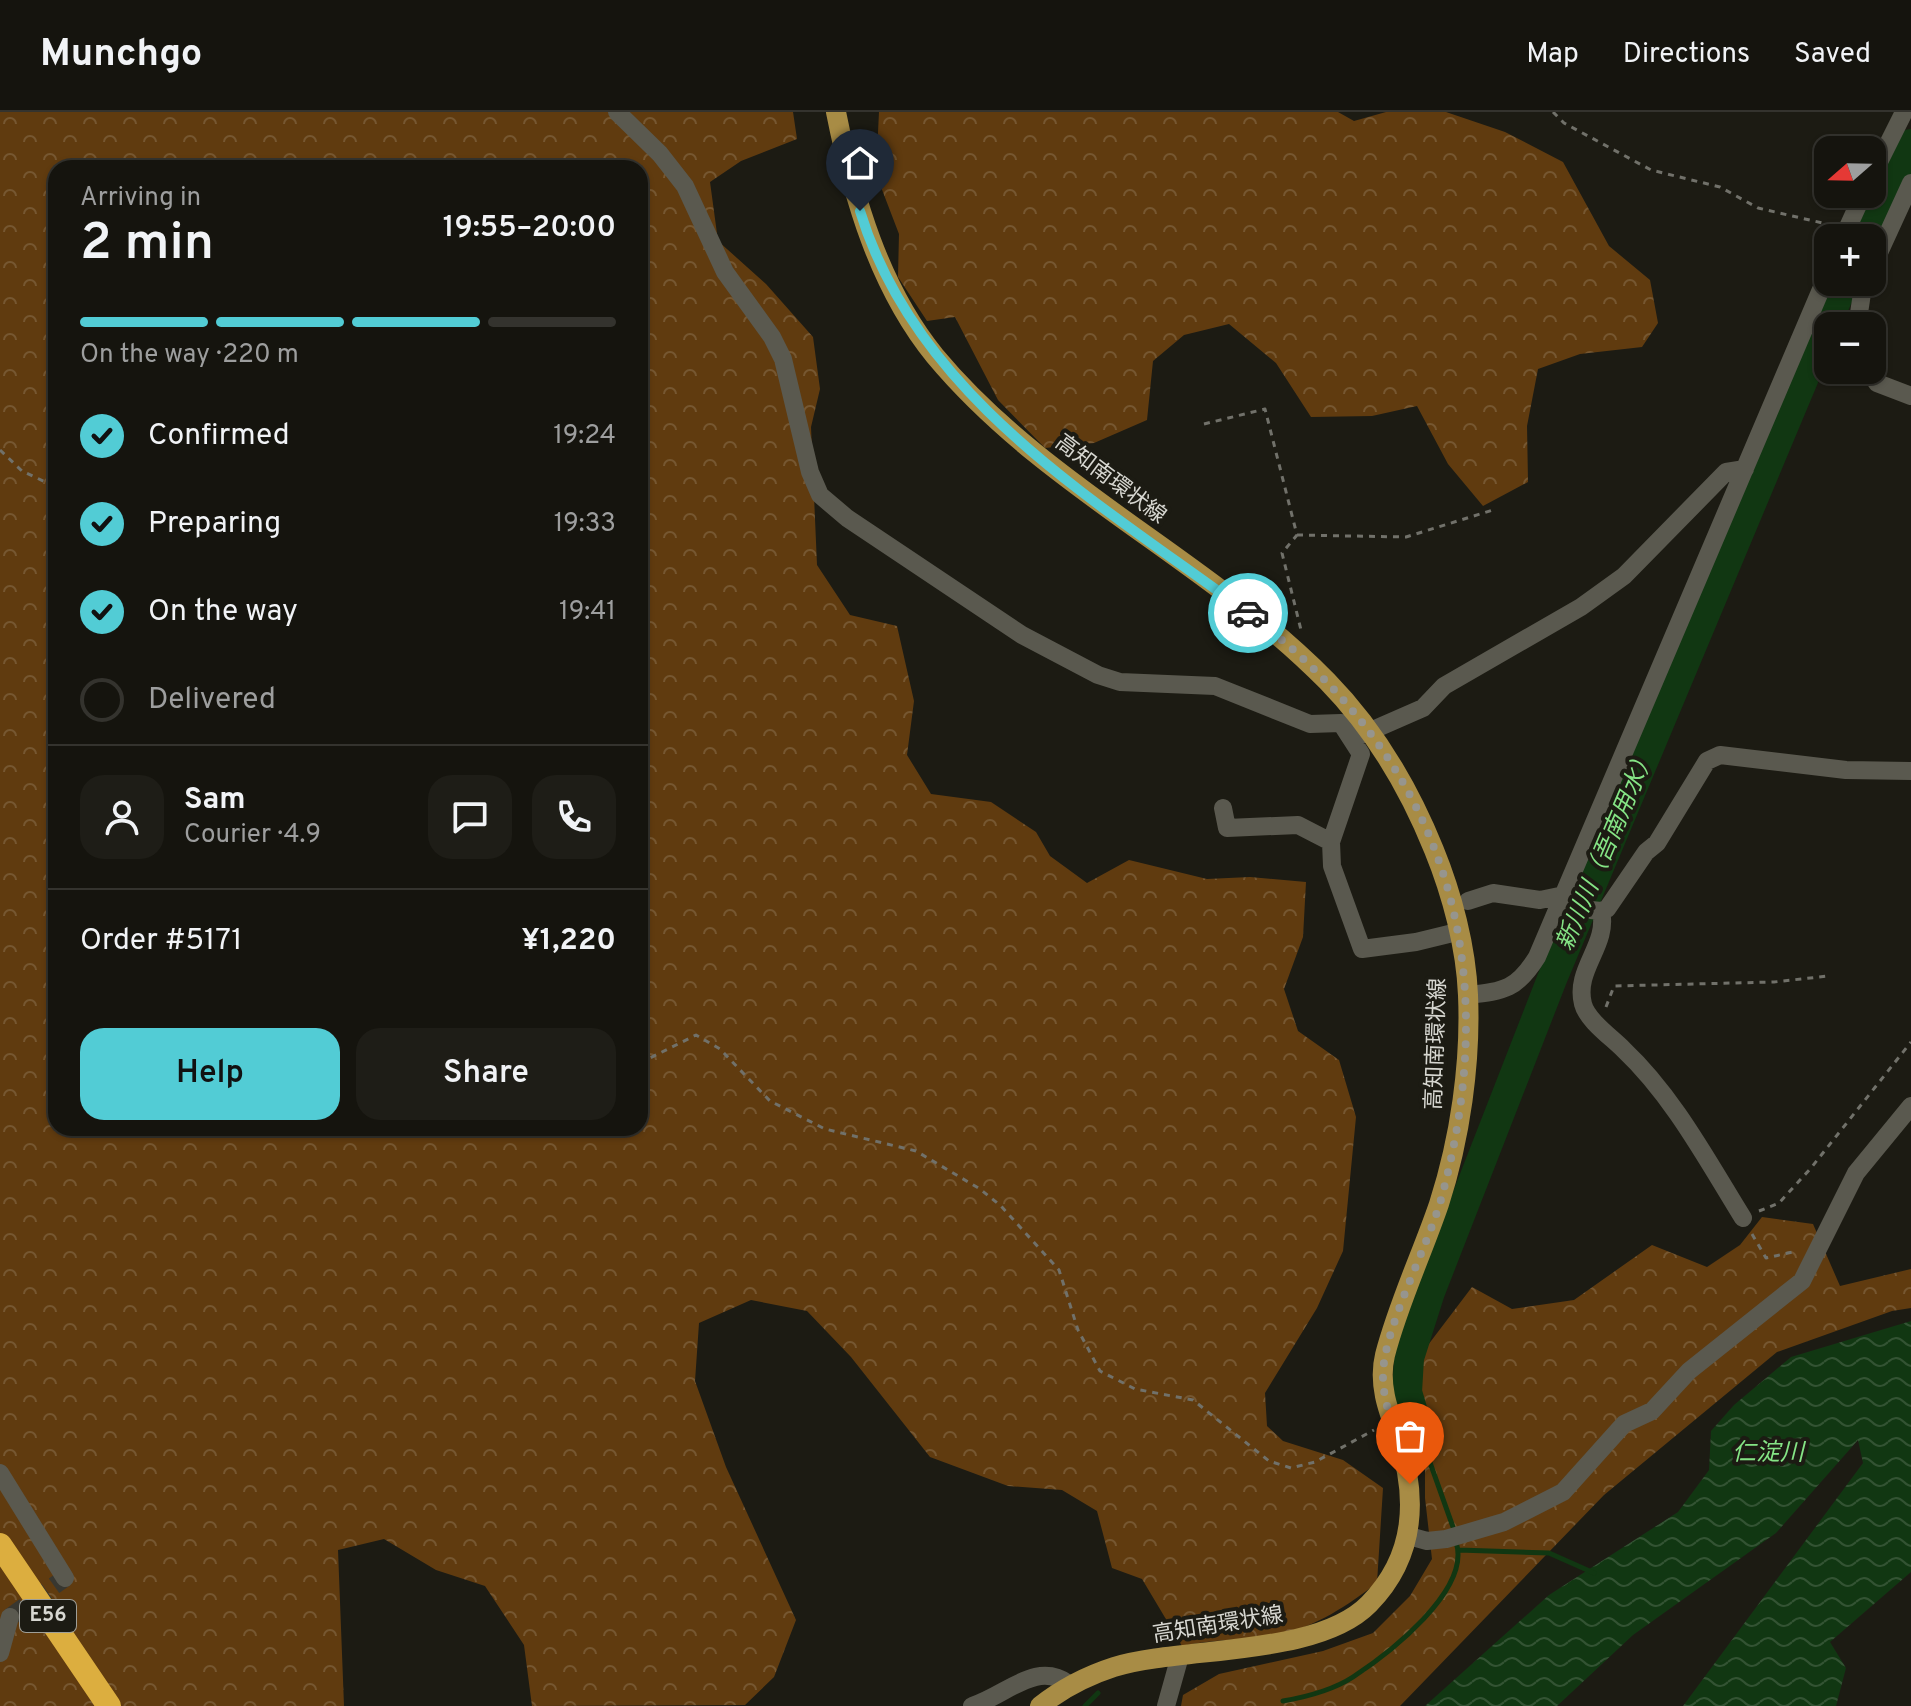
<!DOCTYPE html>
<meta charset="utf-8">
<style>
body{margin:0;font-family:Overpass,"Noto Sans JP",sans-serif;background:#1e1d17;color:#f1f3f6;height:100vh;display:flex;flex-direction:column;font-size:30px;white-space:nowrap}
*{box-sizing:border-box;margin:0}
p{font-size:26px;color:#9d9e9e}
.icon{flex:none;width:44px;height:44px;fill:none;stroke:currentColor;stroke-width:2;stroke-linecap:round;stroke-linejoin:round}
.map{position:relative;flex:1;overflow:hidden}
.side{position:absolute;left:48px;top:48px;width:600px;height:976px;display:flex;flex-direction:column;background:#15140e;border-radius:24px;box-shadow:0 2px 6px #0004,0 0 0 2px #34332e}
.side>*{flex:none}
.needle{width:52px;rotate:250deg}
.tools{position:absolute;left:1814px;top:24px;display:grid;gap:16px}
.tools a{display:grid;place-items:center;width:72px;height:72px;border-radius:16px;background:#15140e;box-shadow:0 2px 6px #0004,0 0 0 2px #34332e;font-size:40px}
.pin{position:absolute;display:grid;place-items:center;width:68px;height:68px;color:#fff;margin:-82px -34px;border-radius:50% 50% 50% 0;rotate:-45deg;box-shadow:0 0 8px #0007}
.pin .icon{rotate:45deg}
.courier{position:absolute;display:grid;place-items:center;width:80px;height:80px;margin:-40px;border:6px solid #52ccd5;border-radius:50%;background:#fff;color:#222;box-shadow:0 2px 10px #0007}
.summary em{font-style:normal;font-weight:600}
.summary div{display:flex;flex-direction:column-reverse}
.summary{display:flex;align-items:center;justify-content:space-between;height:136px;padding:0 32px}
h1{font-size:52px;font-weight:600;line-height:60px}
.bar{display:grid;grid-template-columns:repeat(4,1fr);gap:12px 8px;align-content:center;height:96px;padding:0 32px}
.bar i{height:10px;border-radius:6px;background:#34332e}
.bar .on{background:#52ccd5}
.bar p{grid-column:span 4}
.line{display:flex;align-items:center;gap:20px;padding:0 32px;border-top:2px solid #34332e}
.line div{flex:1}
.round{display:grid;place-items:center;flex:none;width:84px;height:84px;border-radius:24px;background:#1e1d17}
ol{padding:0 32px;list-style:none}
li{display:flex;align-items:center;gap:24px;height:88px}
li p{margin-inline-start:auto}
li .icon{padding:8px;border-radius:50%;background:#52ccd5;color:#111;stroke-width:4}
li:last-child{color:#9d9e9e}
li i{width:44px;height:44px;border:4px solid #34332e;border-radius:50%}
.button{display:flex;gap:16px;margin-top:auto;padding:16px 32px}
.button a{flex:1;height:92px;border-radius:24px;background:#52ccd5;color:#111;font-size:32px;font-weight:600;line-height:92px;text-align:center}
.button a+a{background:#1e1d17;color:#f1f3f6}
header{display:flex;align-items:center;gap:48px;box-sizing:border-box;height:112px;padding:0 40px;background:#15140e;border-bottom:2px solid #34332e}
header strong{font-size:38px}
nav{display:flex;gap:44px;margin-inline-start:auto;font-size:28px}
.map>svg:first-child{display:block}
.forest{fill:url(#forest-crowns);fill-rule:evenodd}
.water{fill:url(#water-waves)}
.lines{fill:none;stroke-linecap:round;stroke-linejoin:round}
.stream{stroke:#113712;stroke-width:5}
.river{stroke:#113712;stroke-width:30}
.minor-tunnel{stroke:#383730;stroke-width:18;stroke-dasharray:18 9;stroke-linecap:butt}
.path{stroke:#71716a;stroke-width:3;stroke-dasharray:6 6;stroke-linecap:butt}
.minor{stroke:#5a594f;stroke-width:18}
.primary{stroke:#a88c45;stroke-width:20}
.motorway{stroke:#dcae3f;stroke-width:24}
.done{stroke:#96958e;stroke-width:8;stroke-dasharray:0 14.4}
.route{stroke:#52ccd5;stroke-width:10}
.labels{text-anchor:middle;dominant-baseline:central;stroke-width:8;stroke-linejoin:round;paint-order:stroke}
.shield{fill:#1c1b13;stroke:#9f9f98;stroke-width:2}
.shield-label{font-size:20px;font-weight:bold;fill:#d7d7d1}
.street-label{font-size:22px;fill:#d7d7d1;stroke:#1c1b13}
.water-label{font-size:24px;font-style:italic;fill:#85e485;stroke:#1c1b13}
</style>
<header>
<strong>Munchgo</strong>
<nav><a>Map</a><a>Directions</a><a>Saved</a></nav>
</header>
<div class="map">
<svg width="1911" height="1594" viewBox="0 0 1911 1594">
<defs>
<pattern id="forest-crowns" width="20" height="18" patternUnits="userSpaceOnUse" patternTransform="scale(2)"><rect width="20" height="18" fill="#603b0f"/><path d="M2 6a3 3 0 1 1 6 0M12 15a3 3 0 1 1 6 0" fill="none" stroke="#765731"/></pattern>
<pattern id="water-waves" width="16" height="10" patternUnits="userSpaceOnUse" patternTransform="scale(2)"><rect width="16" height="10" fill="#113712"/><path d="M0 5q4-4 8 0t8 0" fill="none" stroke="#335333"/></pattern>
</defs>
<rect width="100%" height="100%" fill="#1c1b13"/>
<!-- forest -->
<path class="forest" d="M 0,0 L 793,0 L 797,27 L 741,49 L 710,70 L 718,129 L 766,172 L 813,225 L 820,277 L 811,315 L 817,453 L 850,503 L 897,514 L 914,589 L 907,643 L 931,682 L 991,690 L 1036,720 L 1050,744 L 1087,771 L 1129,748 L 1207,767 L 1250,765 L 1306,770 L 1303,825 L 1284,877 L 1298,919 L 1339,948 L 1356,1005 L 1343,1139 L 1317,1196 L 1265,1281 L 1267,1314 L 1283,1329 L 1343,1348 L 1383,1376 L 1377,1471 C 1348,1493 1316,1515 1280,1522 C 1247,1528 1214,1527 1182,1534 L 1142,1467 L 1112,1456 L 1097,1399 L 1062,1378 L 1008,1374 L 930,1345 L 851,1245 L 807,1199 L 751,1188 L 699,1211 L 695,1269 L 726,1355 L 796,1508 L 774,1565 L 745,1593 L 532,1594 L 524,1533 L 485,1474 L 436,1458 L 384,1427 L 338,1438 L 344,1594 L 0,1594 ZM 56,56 L 640,56 L 640,1016 L 56,1016 Z
M 879,0 L 1338,0 L 1354,9 L 1386,0 L 1446,0 L 1505,20 L 1563,50 L 1609,134 L 1650,168 L 1658,211 L 1642,235 L 1580,242 L 1538,257 L 1527,314 L 1528,370 L 1483,394 L 1448,352 L 1417,294 L 1372,304 L 1311,305 L 1276,251 L 1229,212 L 1184,223 L 1153,249 L 1147,308 L 1094,331 L 1045,336 L 998,288 L 955,205 L 927,209 L 898,165 L 899,122 L 876,62 Z
M 1762,1105 L 1813,1112 L 1840,1174 L 1911,1157 L 1911,1196 L 1892,1199 L 1777,1240 L 1604,1383 L 1400,1594 L 1181,1594 L 1183,1583 L 1219,1562 L 1323,1539 L 1373,1521 L 1410,1484 L 1432,1447 L 1425,1386 L 1425,1325 L 1418,1285 L 1425,1237 L 1472,1175 L 1512,1197 L 1574,1188 L 1652,1133 L 1707,1155 L 1740,1133 Z"/>
<!-- water -->
<path class="water" d="M 1911,1209 L 1911,1460 L 1830,1530 L 1846,1556 L 1836,1594 L 1683,1594 L 1863,1351 L 1858,1328 L 1776,1421 L 1633,1523 L 1557,1594 L 1425,1594 L 1549,1483 L 1678,1400 L 1709,1358 L 1711,1319 L 1734,1293 L 1791,1245 Z"/>
<g class="lines">
<!-- stream -->
<path class="stream" d="M 1417,1314 L 1453,1415
M 1459,1438 L 1549,1441 L 1594,1461
M 1283,1589 C 1306,1585 1333,1578 1353,1565 C 1388,1542 1472,1478 1456,1430
M 1085,1594 L 1098,1581"/>
<!-- river -->
<path class="river" d="M 1863,126 L 1911,32
M 1417,1314 L 1407,1280 L 1409,1246 L 1430,1180 L 1552,867 L 1844,170"/>
<!-- minor-tunnel -->
<path class="minor-tunnel" d="M 10,1505 L 65,1466"/>
<!-- path -->
<path class="path" d="M 1553,0 L 1564,11 L 1651,58 L 1720,75 L 1758,96 L 1831,113
M 1204,312 L 1265,297 L 1297,423 L 1282,441 L 1301,518
M 0,338 L 22,359 L 56,375
M 1297,423 L 1406,425 L 1493,398
M 1606,895 L 1614,874 L 1774,870 L 1828,864
M 640,951 L 696,923 L 720,937 L 770,989 L 825,1017 L 916,1039 L 980,1077 L 1001,1094 L 1059,1158 L 1078,1218 L 1100,1259 L 1135,1277 L 1193,1288 L 1269,1349 L 1291,1356 L 1315,1350 L 1374,1318
M 1759,1099 L 1779,1091 L 1811,1056 L 1911,930
M 1752,1122 L 1766,1146 L 1797,1139"/>
<!-- minor -->
<path class="minor" d="M 617,0 L 660,42 L 685,74 L 725,160 L 772,225 L 783,247 L 810,360 L 820,383 L 847,406 L 1022,523 L 1098,563 L 1120,570 L 1215,574 L 1310,612 L 1341,611 L 1361,642 L 1331,730 L 1332,754 L 1362,837 L 1416,830 L 1457,820
M 1872,64 L 1904,0
M 1843,126 L 1863,82
M 1872,156 L 1911,71
M 1856,170 L 1863,175 L 1857,214
M 1869,258 L 1877,271 L 1911,284
M 1359,624 L 1423,596 L 1444,574 L 1581,495 L 1624,464 L 1726,360 L 1745,357
M 1223,696 L 1227,716 L 1298,713 L 1331,730
M 1468,789 L 1493,781 L 1540,788 L 1564,783 L 1591,798 L 1601,799 C 1609,833 1574,857 1583,892 C 1587,908 1611,925 1623,937 C 1673,984 1707,1048 1743,1106
M 1601,799 L 1607,797 L 1646,740 L 1657,731 L 1707,649 L 1720,643 L 1846,658 L 1911,659
M 1468,883 C 1505,879 1517,877 1537,845 L 1828,161
M 0,1361 L 65,1466
M 1409,1424 L 1427,1429 L 1446,1427 L 1504,1410 L 1563,1380 L 1624,1312 L 1652,1299 L 1689,1259 L 1802,1169 L 1856,1061 L 1911,994
M 0,1541 L 10,1505
M 972,1594 C 1007,1583 1036,1548 1069,1572
M 1166,1594 L 1180,1544"/>
<!-- primary -->
<path class="primary" d="M 836,0 C 853,85 879,175 935,244 C 1045,376 1207,447 1327,569 C 1374,617 1409,676 1434,738 C 1452,782 1466,835 1468,883 C 1471,951 1460,1027 1439,1092 C 1422,1142 1398,1192 1385,1243 C 1378,1272 1388,1298 1398,1325 C 1418,1386 1416,1444 1369,1492 C 1317,1545 1184,1534 1114,1555 C 1086,1564 1063,1576 1040,1594"/>
<!-- motorway -->
<path class="motorway" d="M 0,1433 L 109,1594"/>
</g>
<g class="lines">
<!-- done -->
<path class="done" d="M 1248,501 C 1445,648 1505,849 1442,1084 C 1428,1135 1385,1213 1383,1261 C 1382,1300 1404,1335 1410,1372"/>
<!-- route -->
<path class="route" d="M 860,99 C 917,287 1099,390 1248,501"/>
</g>
<g class="labels">
<!-- shield labels -->
<rect class="shield" x="20" y="1488" width="56" height="32" rx="6"/>
<g class="shield-label">
<text x="48" y="1504">E56</text>
</g>
<!-- street labels -->
<g class="street-label">
<text transform="translate(1110 368) rotate(37)">高知南環状線</text>
<text transform="translate(1437 932) rotate(-88)">高知南環状線</text>
<text transform="translate(1218 1514) rotate(-9)">高知南環状線</text>
</g>
<!-- water labels -->
<g class="water-label">
<text transform="translate(1607 738) rotate(-67)">新川川（吾南用水）</text>
<text x="1768" y="1342">仁淀川</text>
</g>
</g>
</svg>
<div class="tools">
<a><svg class="needle" viewBox="-14 -14 28 28"><path d="M0-13l5 13h-10z" fill="#e53935"/><path d="M0 13l5-13h-10z" fill="#9d9e9e"/></svg></a>
<a>+</a>
<a>−</a>
</div>
<div class="pin" style="left:1410px;top:1372px;background:#ea580c"><svg class="icon" aria-label="bag" viewBox="0 0 24 24"><path d="M5 8h14l-1 12H6zM9 8a3 3 0 0 1 6 0"/></svg></div>
<div class="pin" style="left:860px;top:99px;background:#1f2937"><svg class="icon" aria-label="home" viewBox="0 0 24 24"><path d="M3 11l9-7 9 7M6 9v11h12V9"/></svg></div>
<div class="courier" style="left:1248px;top:501px"><svg class="icon" aria-label="car" viewBox="0 0 24 24"><path d="M5 17H2v-5l4-1 3-4h7l3 4 3 1v5h-3M9 17h6M6 11h13"/><circle cx="7" cy="17" r="2"/><circle cx="17" cy="17" r="2"/></svg></div>
<section class="side">
<div class="summary"><div><h1>2 min</h1><p>Arriving in</p></div><em>19:55–20:00</em></div>
<div class="bar"><i class="on"></i><i class="on"></i><i class="on"></i><i></i><p>On the way · 220 m</p></div>
<ol>
<li><svg class="icon" aria-label="check" viewBox="0 0 24 24"><path d="M5 12l5 5 9-10"/></svg>Confirmed<p>19:24</p></li>
<li><svg class="icon" aria-label="check" viewBox="0 0 24 24"><path d="M5 12l5 5 9-10"/></svg>Preparing<p>19:33</p></li>
<li><svg class="icon" aria-label="check" viewBox="0 0 24 24"><path d="M5 12l5 5 9-10"/></svg>On the way<p>19:41</p></li>
<li><i></i>Delivered</li>
</ol>
<div class="line" style="height:144px"><a class="round"><svg class="icon" aria-label="person" viewBox="0 0 24 24"><circle cx="12" cy="8" r="4"/><path d="M4 21q1-7 8-7t8 7"/></svg></a><div><b>Sam</b><p>Courier · 4.9</p></div><a class="round"><svg class="icon" aria-label="chat" viewBox="0 0 24 24"><path d="M4 5h16v11H9l-5 4z"/></svg></a><a class="round"><svg class="icon" aria-label="phone" viewBox="0 0 24 24"><path d="M5 4h4l2 5-3 2q2 4 5 5l2-3 5 2v4C11 20 4 13 5 4z"/></svg></a></div>
<div class="line" style="height:104px"><div>Order #5171</div><b>¥1,220</b></div>
<div class="button"><a>Help</a><a>Share</a></div>
</section>
</div>
